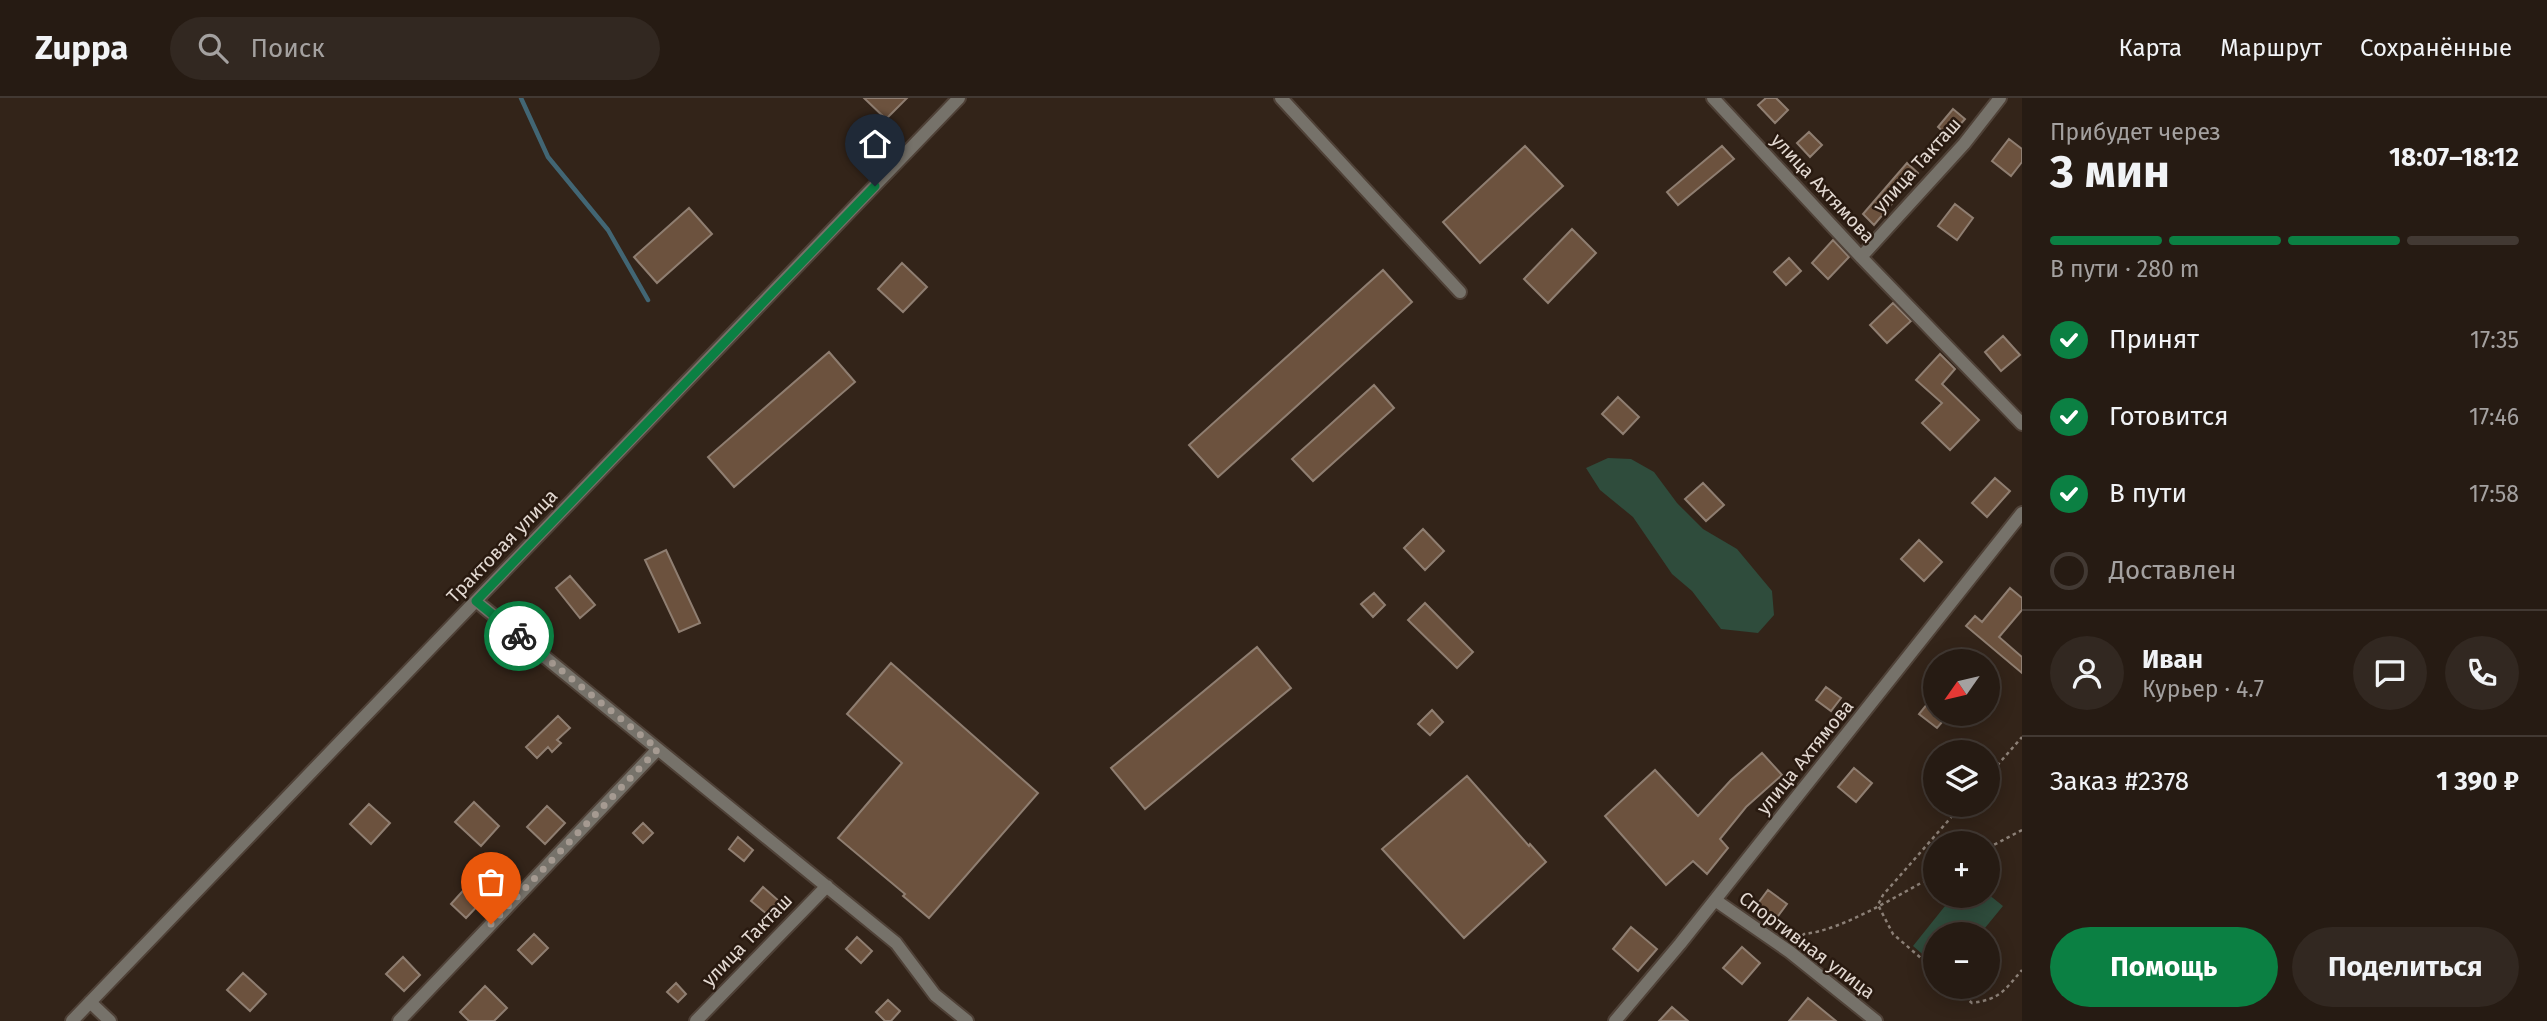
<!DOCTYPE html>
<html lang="ru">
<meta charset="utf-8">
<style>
body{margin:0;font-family:"Fira Sans",sans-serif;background:#322821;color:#f1f3f6;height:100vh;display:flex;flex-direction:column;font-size:26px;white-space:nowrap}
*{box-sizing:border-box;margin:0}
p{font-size:23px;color:#a4a1a0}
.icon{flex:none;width:38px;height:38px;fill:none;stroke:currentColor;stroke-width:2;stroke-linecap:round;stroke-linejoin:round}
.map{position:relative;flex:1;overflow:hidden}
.sheet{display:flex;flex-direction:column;background:#261b13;width:525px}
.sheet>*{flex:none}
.needle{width:46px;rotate:236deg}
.controls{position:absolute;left:1923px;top:551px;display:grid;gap:14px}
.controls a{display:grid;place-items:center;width:77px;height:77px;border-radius:50%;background:#261b13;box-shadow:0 4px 18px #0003,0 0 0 2px #423933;font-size:35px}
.pin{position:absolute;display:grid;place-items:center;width:60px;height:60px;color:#fff;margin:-72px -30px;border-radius:50% 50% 50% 0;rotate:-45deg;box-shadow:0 0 7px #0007}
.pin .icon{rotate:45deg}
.courier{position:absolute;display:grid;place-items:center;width:70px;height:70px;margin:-35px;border:5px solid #0b8043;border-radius:50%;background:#fff;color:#222;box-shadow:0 2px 9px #0007}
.head em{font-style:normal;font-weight:700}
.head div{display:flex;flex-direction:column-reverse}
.head{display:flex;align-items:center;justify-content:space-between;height:119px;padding:0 28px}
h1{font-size:46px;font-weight:700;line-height:52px}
.bar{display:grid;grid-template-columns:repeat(4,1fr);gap:10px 7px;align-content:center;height:84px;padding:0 28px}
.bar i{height:9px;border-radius:5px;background:#423933}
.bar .selected{background:#0b8043}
.bar p{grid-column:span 4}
.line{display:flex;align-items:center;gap:18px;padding:0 28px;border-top:2px solid #423933}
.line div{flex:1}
.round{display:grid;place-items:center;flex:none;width:74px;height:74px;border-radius:37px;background:#322821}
ol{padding:0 28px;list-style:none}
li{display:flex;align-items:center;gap:21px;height:77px}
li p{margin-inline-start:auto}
li .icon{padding:7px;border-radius:50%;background:#0b8043;color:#fff;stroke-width:4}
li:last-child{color:#a4a1a0}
li i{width:38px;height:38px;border:4px solid #423933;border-radius:50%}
.cta{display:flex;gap:14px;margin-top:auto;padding:14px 28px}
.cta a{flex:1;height:80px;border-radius:42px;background:#0b8043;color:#fff;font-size:28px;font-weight:700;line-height:80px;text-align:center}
.cta a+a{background:#322821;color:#f1f3f6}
header{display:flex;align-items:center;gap:42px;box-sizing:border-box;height:98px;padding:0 35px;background:#261b13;border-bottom:2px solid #423933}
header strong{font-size:33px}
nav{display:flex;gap:38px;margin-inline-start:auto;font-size:24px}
.search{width:490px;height:63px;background:#322821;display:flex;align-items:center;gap:18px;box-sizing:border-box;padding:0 24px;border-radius:38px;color:#a4a1a0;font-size:26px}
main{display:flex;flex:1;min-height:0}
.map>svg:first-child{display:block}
.green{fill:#2f4c3c}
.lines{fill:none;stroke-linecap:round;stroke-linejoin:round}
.stream{stroke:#426674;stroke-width:4.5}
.building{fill:#6c523e;stroke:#8f7e71;stroke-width:2}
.street-casing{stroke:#4f4137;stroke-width:16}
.path{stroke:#8c8077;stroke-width:2.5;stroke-dasharray:3.5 3.5;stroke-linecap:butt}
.street{stroke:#76726a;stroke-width:12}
.done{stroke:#a59a91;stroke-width:7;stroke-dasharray:0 12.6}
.route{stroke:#0b8043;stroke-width:9}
.labels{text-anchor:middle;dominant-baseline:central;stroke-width:5;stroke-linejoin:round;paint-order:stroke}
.street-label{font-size:19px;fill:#e3d9d2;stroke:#291a10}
</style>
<header>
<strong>Zuppa</strong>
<div class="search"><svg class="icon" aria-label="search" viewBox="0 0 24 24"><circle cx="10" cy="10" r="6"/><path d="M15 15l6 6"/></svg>Поиск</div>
<nav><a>Карта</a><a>Маршрут</a><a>Сохранённые</a></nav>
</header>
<main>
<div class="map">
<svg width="2022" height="923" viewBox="0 0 2022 923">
<rect width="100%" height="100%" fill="#332419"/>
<!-- green -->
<path class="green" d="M 1608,360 L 1631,361 L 1654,374 L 1677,405 L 1703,431 L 1737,451 L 1772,493 L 1774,517 L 1758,535 L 1721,531 L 1692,493 L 1672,476 L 1633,419 L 1600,392 L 1586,370 Z
M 1988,796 L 2003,808 L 1980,836 L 1936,836 L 1935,867 L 1913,848 L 1953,798 L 1988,798 Z"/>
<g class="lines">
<!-- stream -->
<path class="stream" d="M 521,0 L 548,59 L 608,132 L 648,202"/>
</g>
<!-- building -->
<path class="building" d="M 864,0 L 907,0 L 886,21 Z
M 1766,0 L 1776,0 L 1788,12 L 1775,25 L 1758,7 Z
M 1953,11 L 1965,21 L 1949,39 L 1938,29 Z
M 1809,34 L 1822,47 L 1810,59 L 1797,45 Z
M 2009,41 L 2022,51 L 2022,64 L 2011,78 L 1992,63 Z
M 1525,48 L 1563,88 L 1480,165 L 1443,124 Z
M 1722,48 L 1734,61 L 1678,107 L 1667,94 Z
M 1907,65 L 1918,75 L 1874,127 L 1863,116 Z
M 1955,106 L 1973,120 L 1957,142 L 1938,128 Z
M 689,110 L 712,136 L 657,185 L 634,159 Z
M 1572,131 L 1596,155 L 1548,205 L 1524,181 Z
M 1833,142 L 1849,159 L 1828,181 L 1812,165 Z
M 1789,160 L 1801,173 L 1786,187 L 1774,174 Z
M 902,165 L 927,189 L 903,214 L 878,191 Z
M 1383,172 L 1412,204 L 1218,379 L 1189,347 Z
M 1893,205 L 1911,223 L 1887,245 L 1870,227 Z
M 2003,238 L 2020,257 L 2001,273 L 1985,254 Z
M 829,254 L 855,284 L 734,389 L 708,359 Z
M 1940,256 L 1955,271 L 1942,286 L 1979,322 L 1950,352 L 1922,325 L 1942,305 L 1916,282 Z
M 1374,287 L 1394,310 L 1313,383 L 1292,361 Z
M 1618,299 L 1639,319 L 1623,336 L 1602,316 Z
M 1995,380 L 2010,393 L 1987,419 L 1972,405 Z
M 1703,385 L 1724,407 L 1706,423 L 1685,401 Z
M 1423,431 L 1444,453 L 1425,472 L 1404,450 Z
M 1919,442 L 1942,464 L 1924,483 L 1901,461 Z
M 666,452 L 700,525 L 679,534 L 645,462 Z
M 570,478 L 595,507 L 580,520 L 556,490 Z
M 2010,490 L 2022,500 L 2022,512 L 1999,539 L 2022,559 L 2022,575 L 1966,528 L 1975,518 L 1982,524 Z
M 1374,495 L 1385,507 L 1373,519 L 1361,506 Z
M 1425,505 L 1473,554 L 1457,570 L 1408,522 Z
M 1257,549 L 1291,590 L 1145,711 L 1111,670 Z
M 891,565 L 1038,695 L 929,820 L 903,798 L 905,796 L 838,740 L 902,665 L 847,616 Z
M 1826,589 L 1841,600 L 1831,613 L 1816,602 Z
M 1936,595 L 1936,616 L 1949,616 L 1937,630 L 1919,616 Z
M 1432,612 L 1443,624 L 1430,637 L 1418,626 Z
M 558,618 L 570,630 L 557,642 L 561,645 L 552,654 L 548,649 L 537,660 L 526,649 Z
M 1762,655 L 1782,677 L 1746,709 L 1720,741 L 1728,750 L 1707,776 L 1693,763 L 1666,787 L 1605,718 L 1655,672 L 1698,718 L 1731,682 Z
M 1854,670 L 1872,685 L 1856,704 L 1838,689 Z
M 1467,678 L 1529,748 L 1530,746 L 1546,764 L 1464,840 L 1382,751 Z
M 474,704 L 499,728 L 481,748 L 455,724 Z
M 369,706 L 390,725 L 371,746 L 350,726 Z
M 547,708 L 565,725 L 545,746 L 527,729 Z
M 643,725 L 653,735 L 643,745 L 633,735 Z
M 738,739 L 753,752 L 744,763 L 729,751 Z
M 470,785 L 485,800 L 466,820 L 451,806 Z
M 763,789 L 780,804 L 768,817 L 751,803 Z
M 1768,792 L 1787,806 L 1775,822 L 1756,808 Z
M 1631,829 L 1657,851 L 1638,873 L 1613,851 Z
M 534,836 L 548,850 L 532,866 L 518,852 Z
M 857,839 L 872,853 L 861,865 L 846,851 Z
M 1742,849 L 1760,865 L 1742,886 L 1723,870 Z
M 403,859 L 420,877 L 404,893 L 386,876 Z
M 243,875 L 266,896 L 250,913 L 227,892 Z
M 676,885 L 686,896 L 678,904 L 667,894 Z
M 485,888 L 507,910 L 494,923 L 469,923 L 460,914 Z
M 1808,900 L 1836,923 L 1789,923 Z
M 888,902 L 900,913 L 891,923 L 885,923 L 876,914 Z
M 1672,909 L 1688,923 L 1659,923 Z"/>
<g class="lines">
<!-- street casing -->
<g class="street-casing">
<path id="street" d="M 1281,0 L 1460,194
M 1713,0 L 1861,159 L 2022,326
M 1861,159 L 1964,46 L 2000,0
M 476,503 L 896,845 L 935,897 L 967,923
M 1715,802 L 1790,854 L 1876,923
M 90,904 L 110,923
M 72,923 L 959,0
M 399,923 L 658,651
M 696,923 L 827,788
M 1615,923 L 1680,846 L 2022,415"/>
</g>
<!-- path -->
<path class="path" d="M 1988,678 L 2022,639
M 1988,750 L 2022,732
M 1798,843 L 1804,836 C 1844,832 1899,796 1936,777
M 1936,873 L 1893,836 L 1878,807 L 1883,797 L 1962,707
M 1954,889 L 1972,905 C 2000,901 2004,893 2022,872"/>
<!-- street -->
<use href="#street" class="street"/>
</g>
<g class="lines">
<!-- done -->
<path class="done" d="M 491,826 L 658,651 L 519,538"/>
<!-- route -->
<path class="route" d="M 519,538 L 476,503 L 875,88"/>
</g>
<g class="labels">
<!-- street labels -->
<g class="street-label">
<text transform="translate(1917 67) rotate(-48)">улица Такташ</text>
<text transform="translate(1823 90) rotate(47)">улица Ахтямова</text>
<text transform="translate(502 448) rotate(-46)">Трактовая улица</text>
<text transform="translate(1805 659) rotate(-51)">улица Ахтямова</text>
<text transform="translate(747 842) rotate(-46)">улица Такташ</text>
<text transform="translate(1807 847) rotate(37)">Спортивная улица</text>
</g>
</g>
</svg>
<div class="controls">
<a><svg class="needle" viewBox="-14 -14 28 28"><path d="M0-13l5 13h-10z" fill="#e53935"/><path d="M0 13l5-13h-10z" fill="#a4a1a0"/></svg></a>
<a><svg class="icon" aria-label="layers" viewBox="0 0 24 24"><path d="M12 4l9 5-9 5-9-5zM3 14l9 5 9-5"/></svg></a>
<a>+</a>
<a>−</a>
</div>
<div class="pin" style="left:491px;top:826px;background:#ea580c"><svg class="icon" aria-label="bag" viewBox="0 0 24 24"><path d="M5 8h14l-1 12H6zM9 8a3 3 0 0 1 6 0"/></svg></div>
<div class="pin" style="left:875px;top:88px;background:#1f2937"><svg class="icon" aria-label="home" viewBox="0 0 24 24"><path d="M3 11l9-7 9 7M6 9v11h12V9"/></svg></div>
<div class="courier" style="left:519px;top:538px"><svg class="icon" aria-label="bike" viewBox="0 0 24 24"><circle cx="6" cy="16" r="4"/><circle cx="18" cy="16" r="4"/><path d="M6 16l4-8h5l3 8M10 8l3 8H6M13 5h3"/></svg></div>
</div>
<section class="sheet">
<div class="head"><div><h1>3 мин</h1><p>Прибудет через</p></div><em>18:07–18:12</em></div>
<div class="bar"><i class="selected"></i><i class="selected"></i><i class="selected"></i><i></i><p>В пути · 280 m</p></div>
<ol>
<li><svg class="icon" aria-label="check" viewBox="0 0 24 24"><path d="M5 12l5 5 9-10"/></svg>Принят<p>17:35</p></li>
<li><svg class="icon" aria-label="check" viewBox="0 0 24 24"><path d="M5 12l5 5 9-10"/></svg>Готовится<p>17:46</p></li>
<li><svg class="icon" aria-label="check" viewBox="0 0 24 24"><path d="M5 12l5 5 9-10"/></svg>В пути<p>17:58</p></li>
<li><i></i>Доставлен</li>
</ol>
<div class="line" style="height:126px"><a class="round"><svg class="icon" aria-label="person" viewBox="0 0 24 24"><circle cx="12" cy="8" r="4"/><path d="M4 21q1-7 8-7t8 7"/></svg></a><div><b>Иван</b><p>Курьер · 4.7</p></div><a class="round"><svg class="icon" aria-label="chat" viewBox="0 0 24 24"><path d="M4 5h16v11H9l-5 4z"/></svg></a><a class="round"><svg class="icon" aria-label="phone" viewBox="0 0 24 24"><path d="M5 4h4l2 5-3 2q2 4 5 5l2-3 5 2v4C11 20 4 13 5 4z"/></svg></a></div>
<div class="line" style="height:91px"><div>Заказ #2378</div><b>1 390 ₽</b></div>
<div class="cta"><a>Помощь</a><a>Поделиться</a></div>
</section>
</main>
